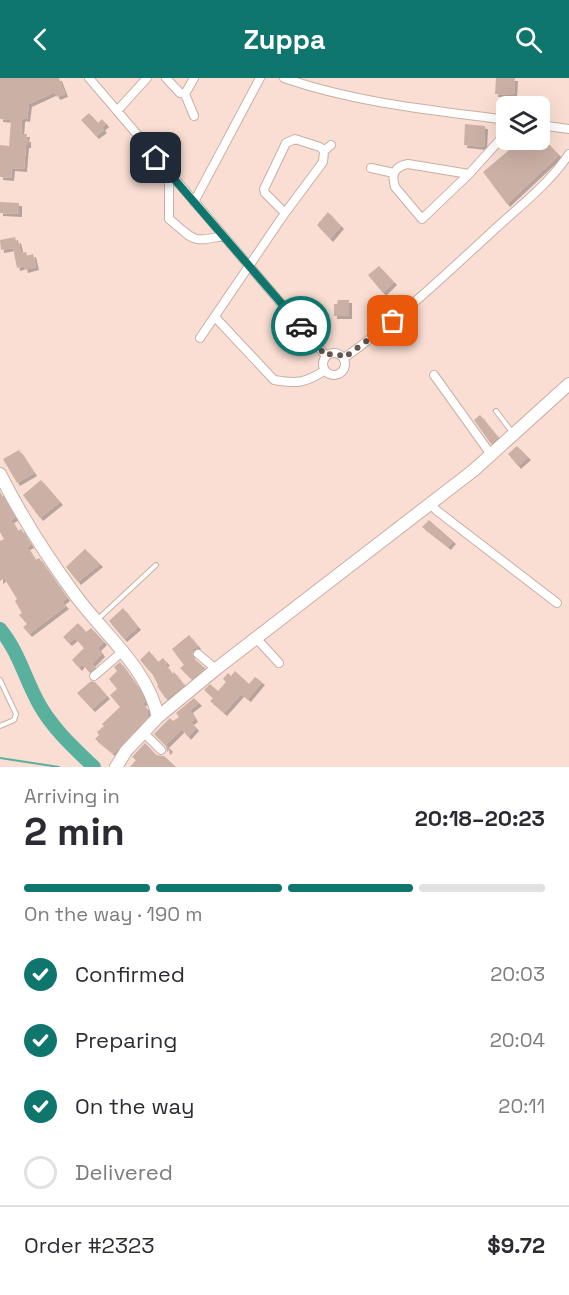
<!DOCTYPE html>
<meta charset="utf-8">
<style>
body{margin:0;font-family:"Space Grotesk",sans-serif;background:#f7f7f7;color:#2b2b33;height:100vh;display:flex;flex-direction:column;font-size:22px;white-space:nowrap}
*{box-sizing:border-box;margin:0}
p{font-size:20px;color:#7c7c81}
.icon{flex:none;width:33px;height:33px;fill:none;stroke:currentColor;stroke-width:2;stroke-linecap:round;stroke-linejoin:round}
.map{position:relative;height:689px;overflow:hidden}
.drawer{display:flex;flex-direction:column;background:#fff;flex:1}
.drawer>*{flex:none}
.buttons{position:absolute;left:496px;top:18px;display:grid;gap:12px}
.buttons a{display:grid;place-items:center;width:54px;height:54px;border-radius:9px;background:#fff;box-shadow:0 6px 24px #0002;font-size:30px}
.pin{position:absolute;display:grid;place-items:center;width:51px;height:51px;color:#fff;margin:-26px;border-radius:12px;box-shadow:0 3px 9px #0006}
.courier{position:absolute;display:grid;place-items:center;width:60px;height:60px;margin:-30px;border:4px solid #0f766e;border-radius:50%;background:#fff;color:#222;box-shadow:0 2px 8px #0007}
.overview em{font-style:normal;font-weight:800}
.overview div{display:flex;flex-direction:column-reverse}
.overview{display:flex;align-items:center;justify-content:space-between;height:102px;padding:0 24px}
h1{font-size:39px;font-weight:800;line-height:45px}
.bar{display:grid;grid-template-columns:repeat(4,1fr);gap:9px 6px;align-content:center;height:72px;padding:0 24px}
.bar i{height:8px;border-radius:4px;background:#e1e1e2}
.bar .current{background:#0f766e}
.bar p{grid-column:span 4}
.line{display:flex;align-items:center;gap:15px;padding:0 24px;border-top:2px solid #e1e1e2}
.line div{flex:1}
ol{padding:0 24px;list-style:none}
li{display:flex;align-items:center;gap:18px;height:66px}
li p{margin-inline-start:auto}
li .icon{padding:6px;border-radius:50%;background:#0f766e;color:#fff;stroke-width:4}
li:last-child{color:#7c7c81}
li i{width:33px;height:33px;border:3px solid #e1e1e2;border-radius:50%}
header{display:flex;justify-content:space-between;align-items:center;height:78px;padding:0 24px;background:#0f766e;color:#fff;font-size:27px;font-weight:800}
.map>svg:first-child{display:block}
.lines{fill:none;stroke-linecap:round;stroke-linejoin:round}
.stream{stroke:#58b09d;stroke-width:2}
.river{stroke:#58b09d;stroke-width:14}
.building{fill:#cbb0a5;filter:url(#shadow)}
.service-casing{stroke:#c9afa4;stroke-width:6}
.minor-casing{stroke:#c9afa4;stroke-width:10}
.secondary-casing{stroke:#c9afa4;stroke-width:14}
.service{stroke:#fff;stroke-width:4}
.minor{stroke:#fff;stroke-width:8}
.secondary{stroke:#fff;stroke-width:12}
.done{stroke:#665650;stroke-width:6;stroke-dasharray:0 10.8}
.route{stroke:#0f766e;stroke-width:8}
</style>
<header><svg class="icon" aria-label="back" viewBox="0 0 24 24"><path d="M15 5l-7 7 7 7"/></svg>Zuppa<svg class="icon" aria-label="search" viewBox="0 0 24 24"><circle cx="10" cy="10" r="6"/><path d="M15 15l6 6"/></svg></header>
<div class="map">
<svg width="569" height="689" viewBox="0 0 569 689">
<defs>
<filter id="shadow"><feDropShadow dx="3" dy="3" stdDeviation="0" flood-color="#0004"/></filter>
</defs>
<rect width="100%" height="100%" fill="#faded3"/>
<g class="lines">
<!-- stream -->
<path class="stream" d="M 0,680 L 59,689"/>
<!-- river -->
<path class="river" d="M 0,551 C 19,574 25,601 39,626 C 53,651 74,670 94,689"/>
</g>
<!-- building -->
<path class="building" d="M 0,0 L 59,0 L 65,16 L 57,19 L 55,14 L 29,26 L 27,41 L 23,40 L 22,42 L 21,56 L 27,56 L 26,61 L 28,61 L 28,67 L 26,67 L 24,91 L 12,90 L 11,100 L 0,99 L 0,67 L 9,68 L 11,42 L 0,41 Z
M 496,0 L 515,0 L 514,17 L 495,16 Z
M 89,35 L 98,45 L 102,41 L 106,46 L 102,50 L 104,52 L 96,58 L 81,42 Z
M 465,46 L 485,48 L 484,69 L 464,67 Z
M 540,57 L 559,77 L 507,126 L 483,94 L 521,62 L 540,62 Z
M 0,124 L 19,125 L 19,136 L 0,135 Z
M 328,134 L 341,148 L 330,161 L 317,147 Z
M 15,159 L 16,163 L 18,162 L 21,175 L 26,174 L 27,178 L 33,176 L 36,189 L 25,192 L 24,188 L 17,190 L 13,170 L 1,172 L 0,162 Z
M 379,188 L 394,204 L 383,215 L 368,197 Z
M 338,222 L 349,222 L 349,238 L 334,238 L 334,226 L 337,226 Z
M 480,337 L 498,359 L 491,366 L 474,342 Z
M 517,368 L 528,379 L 518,388 L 508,376 Z
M 19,372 L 34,395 L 17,405 L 3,381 Z
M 41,402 L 60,424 L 40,440 L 23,417 Z
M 0,414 L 15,440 L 11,442 L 17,453 L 21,451 L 31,467 L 27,469 L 35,482 L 39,480 L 67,520 L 62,524 L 66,528 L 29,556 L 23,549 L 27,546 L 19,537 L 22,535 L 15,523 L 17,521 L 4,500 L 0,503 L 0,463 L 4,461 L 0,454 Z
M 429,442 L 453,463 L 448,469 L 422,449 Z
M 85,471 L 100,486 L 78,504 L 66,489 Z
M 123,530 L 138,549 L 124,561 L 109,543 Z
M 78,545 L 86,554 L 91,550 L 104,564 L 98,570 L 102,576 L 92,586 L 95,589 L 89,594 L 82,586 L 79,590 L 72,582 L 84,570 L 75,560 L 69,565 L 63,559 Z
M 189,557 L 198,568 L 193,571 L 192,579 L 205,590 L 191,601 L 180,590 L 184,587 L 172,571 Z
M 149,573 L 158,584 L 163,580 L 167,585 L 165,586 L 172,596 L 174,594 L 184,607 L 166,621 L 157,608 L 158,607 L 153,597 L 140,582 Z
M 120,584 L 138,609 L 145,624 L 142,626 L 147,630 L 148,638 L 113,676 L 95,661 L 99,657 L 97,654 L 104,648 L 102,646 L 120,629 L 110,617 L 117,611 L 109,601 L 117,593 L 114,589 Z
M 235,593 L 249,606 L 255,599 L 262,604 L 248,621 L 241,616 L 224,635 L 210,623 L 213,620 L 204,612 L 210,606 L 218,613 L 226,604 L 223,601 L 228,595 L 231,598 Z
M 91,603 L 95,604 L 107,618 L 92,631 L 77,615 Z
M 194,620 L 199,625 L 190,632 L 195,641 L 191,644 L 196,650 L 188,659 L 182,651 L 166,667 L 170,671 L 167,674 L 166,668 L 154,656 L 170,640 L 173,643 L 179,639 L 176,635 Z
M 145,665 L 156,677 L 164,678 L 176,689 L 130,689 L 136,682 L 132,679 Z"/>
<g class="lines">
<!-- service casing -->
<g class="service-casing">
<path id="service" d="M 496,333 L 512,354
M 97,542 L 156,487
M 0,602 L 16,636 L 14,642 L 0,648"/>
</g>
<!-- minor casing -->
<g class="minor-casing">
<path id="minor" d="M 89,0 L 326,278
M 166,0 L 180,15 L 185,16 L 194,38
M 284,0 C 356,25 432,32 507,42
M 185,16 L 194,0
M 117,33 L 147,0
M 540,47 L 569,51
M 371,90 L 394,95
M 169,96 L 169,141 C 193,160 190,166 222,158
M 469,96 L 408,86 C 395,88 391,96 395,109 L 422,141 L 469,96 L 507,54
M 194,124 L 260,0
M 285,135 L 265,115 L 264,111 L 286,65 L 295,61 L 320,69 L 324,73
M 215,239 L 274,302 C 297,306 305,305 324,293
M 200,260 L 285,135 L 323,84 L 324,73 L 331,67
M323 286a11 11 0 1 1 22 0a11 11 0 1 1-22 0Z
M 344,280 C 398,242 446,196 495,151 C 520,128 550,105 569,76
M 434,297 L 492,378
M 430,425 L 436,432 L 557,525
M 256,560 L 279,585
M 198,576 L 216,591
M 94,598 L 122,574
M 143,654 L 161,672"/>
</g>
<!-- secondary casing -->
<g class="secondary-casing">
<path id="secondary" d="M 0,396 C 21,438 48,480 76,518 C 104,556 148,591 158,639
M 116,689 L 126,673 L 158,639 L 216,591 L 474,392 L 569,306"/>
</g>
<!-- service -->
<use href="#service" class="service"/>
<!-- minor -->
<use href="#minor" class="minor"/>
<!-- secondary -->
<use href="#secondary" class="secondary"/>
</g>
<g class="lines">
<!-- done -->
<path class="done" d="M 301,248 L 326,278 C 333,274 338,275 344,280 L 393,243"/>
<!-- route -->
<path class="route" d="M 156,80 L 301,248"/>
</g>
</svg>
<div class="buttons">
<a><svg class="icon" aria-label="layers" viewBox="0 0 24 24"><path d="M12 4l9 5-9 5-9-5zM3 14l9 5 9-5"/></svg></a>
</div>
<div class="pin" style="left:393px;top:243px;background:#ea580c"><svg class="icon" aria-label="bag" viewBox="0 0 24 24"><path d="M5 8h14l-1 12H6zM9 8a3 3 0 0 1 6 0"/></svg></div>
<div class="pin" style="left:156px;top:80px;background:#1f2937"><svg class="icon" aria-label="home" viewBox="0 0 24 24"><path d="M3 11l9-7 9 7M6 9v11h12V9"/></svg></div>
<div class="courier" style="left:301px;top:248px"><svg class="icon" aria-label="car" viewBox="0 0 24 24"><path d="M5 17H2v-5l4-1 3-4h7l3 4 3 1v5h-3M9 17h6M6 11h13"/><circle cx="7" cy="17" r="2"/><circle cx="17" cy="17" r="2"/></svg></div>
</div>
<section class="drawer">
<div class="overview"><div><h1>2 min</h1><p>Arriving in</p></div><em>20:18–20:23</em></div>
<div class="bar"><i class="current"></i><i class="current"></i><i class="current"></i><i></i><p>On the way · 190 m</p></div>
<ol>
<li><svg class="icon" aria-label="check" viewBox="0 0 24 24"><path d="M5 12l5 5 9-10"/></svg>Confirmed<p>20:03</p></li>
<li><svg class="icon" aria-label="check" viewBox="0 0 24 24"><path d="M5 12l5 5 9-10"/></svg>Preparing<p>20:04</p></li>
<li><svg class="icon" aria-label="check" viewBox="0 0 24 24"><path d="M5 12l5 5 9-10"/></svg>On the way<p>20:11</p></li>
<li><i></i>Delivered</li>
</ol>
<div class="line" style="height:78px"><div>Order #2323</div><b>$9.72</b></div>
</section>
